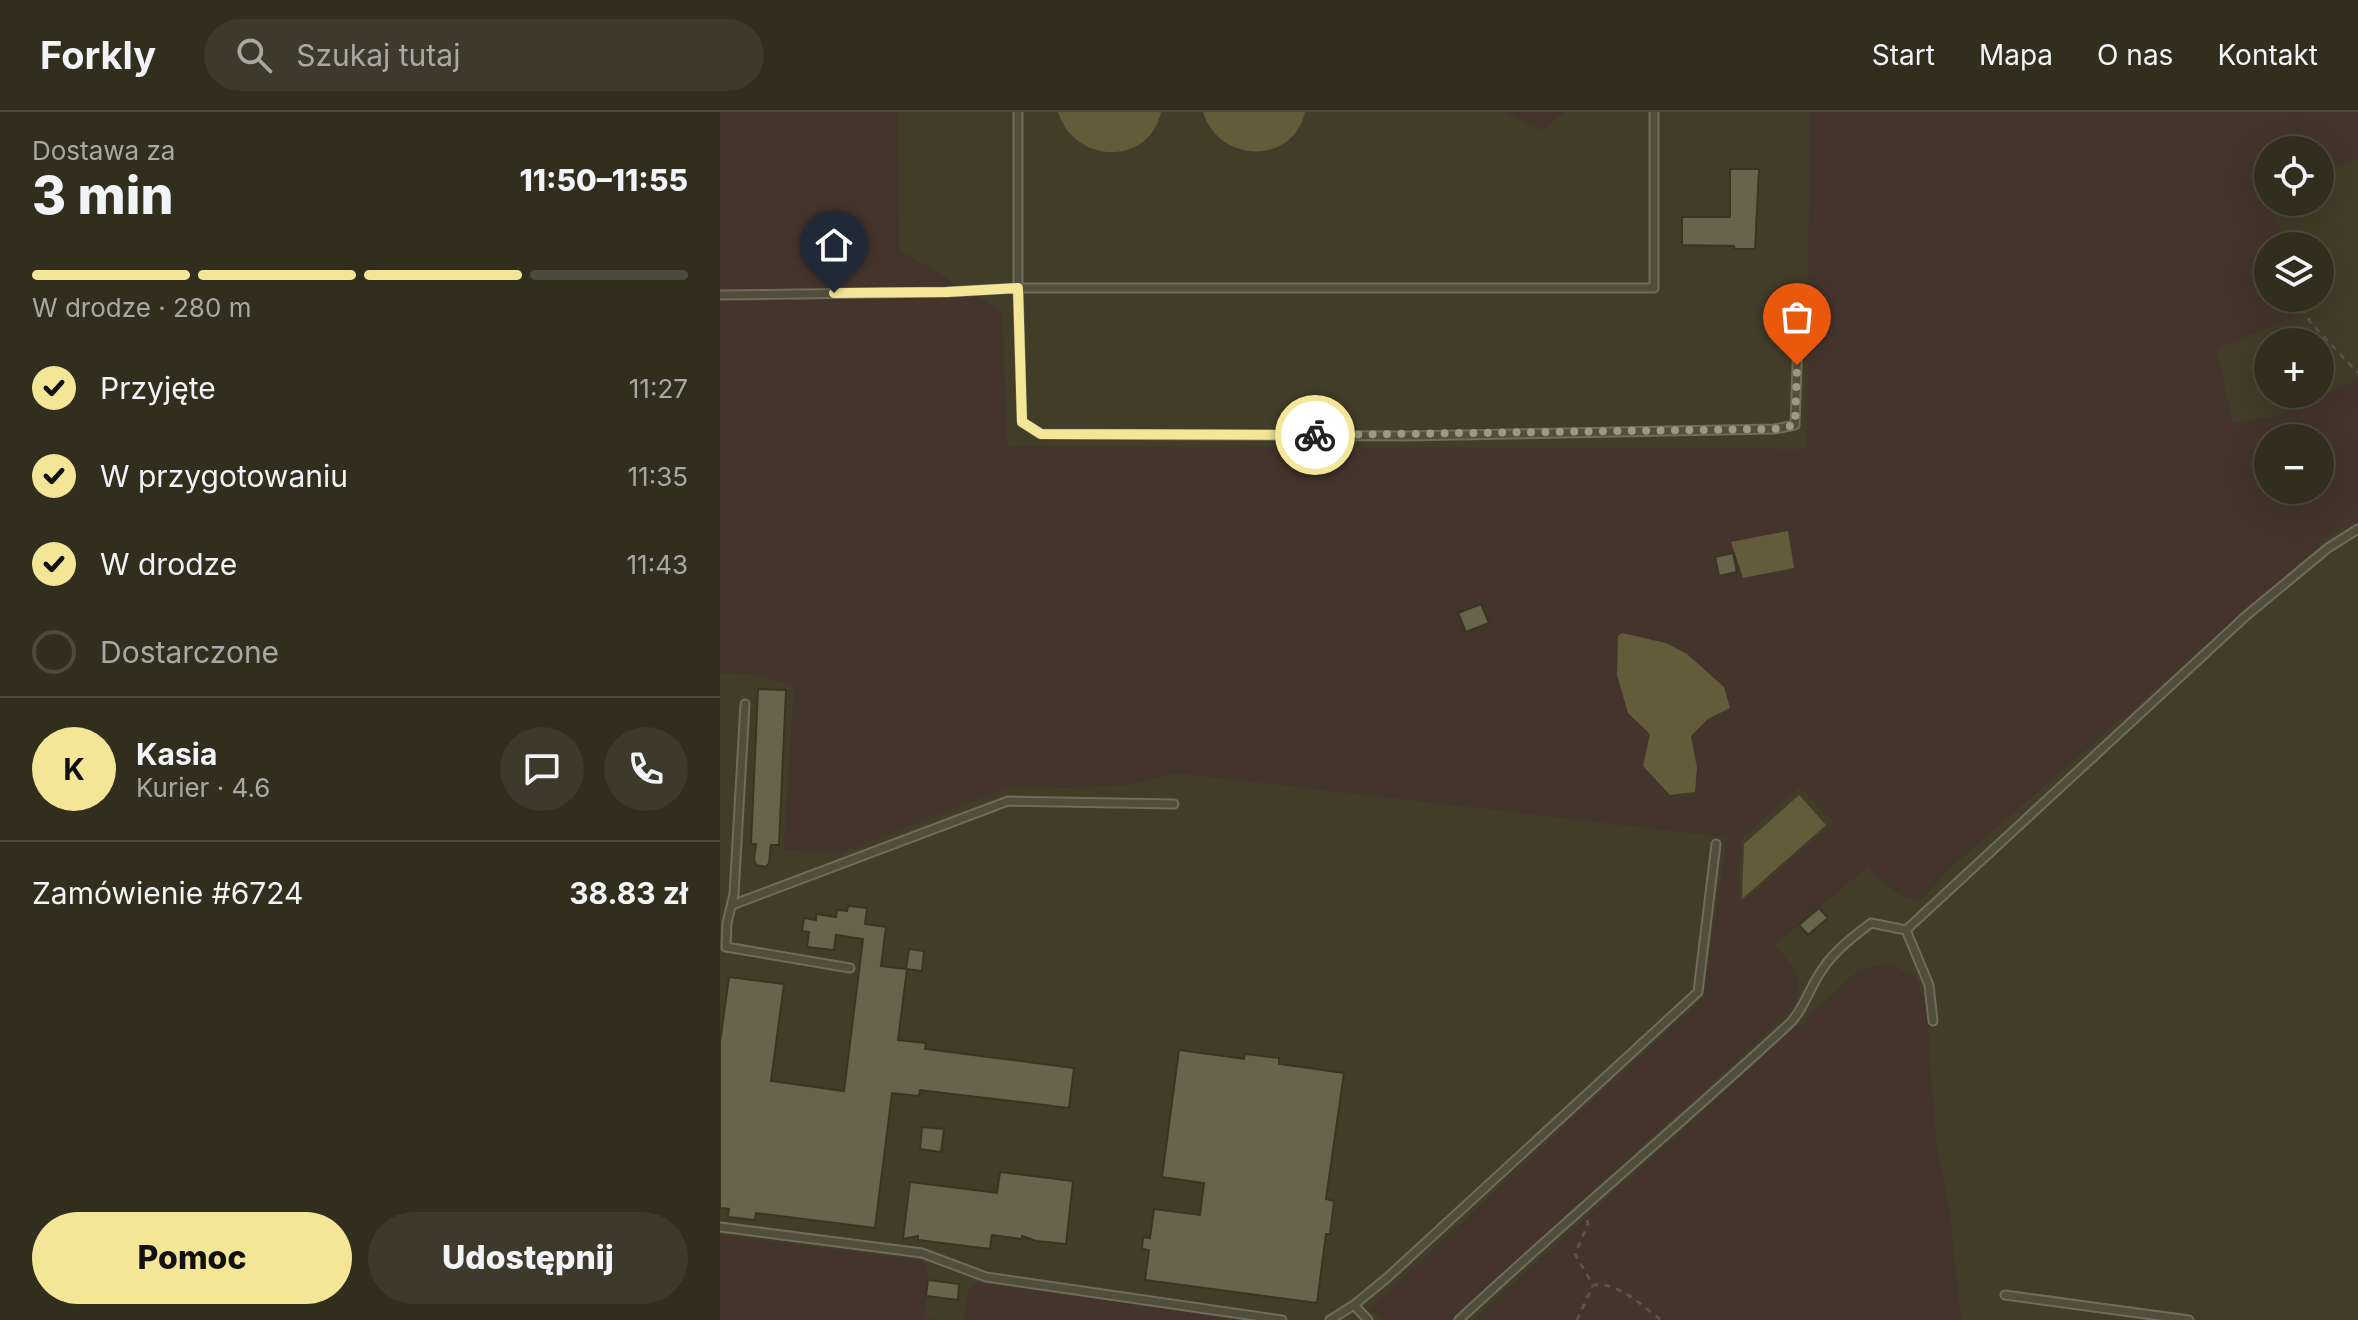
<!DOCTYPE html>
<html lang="pl">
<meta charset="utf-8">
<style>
body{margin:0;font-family:Inter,sans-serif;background:#3d3a2b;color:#f1f3f6;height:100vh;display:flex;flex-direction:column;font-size:30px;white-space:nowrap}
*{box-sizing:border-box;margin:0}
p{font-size:26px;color:#a8a8a4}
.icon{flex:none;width:44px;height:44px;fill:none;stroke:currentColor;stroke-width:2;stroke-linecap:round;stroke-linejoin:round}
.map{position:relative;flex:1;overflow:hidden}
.sheet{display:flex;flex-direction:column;background:#312e1e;width:720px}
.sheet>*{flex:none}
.controls{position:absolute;left:1534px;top:24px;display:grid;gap:16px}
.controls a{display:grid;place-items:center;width:80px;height:80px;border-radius:50%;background:#312e1e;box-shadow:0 8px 32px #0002,0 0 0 2px #4c4a3c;font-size:40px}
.pin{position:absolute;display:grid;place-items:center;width:68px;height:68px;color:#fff;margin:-82px -34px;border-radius:50% 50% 50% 0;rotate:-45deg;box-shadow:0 0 8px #0007}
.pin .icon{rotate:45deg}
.courier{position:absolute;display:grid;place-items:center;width:80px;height:80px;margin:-40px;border:6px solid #f3e697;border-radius:50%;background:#fff;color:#222;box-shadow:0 2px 10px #0007}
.overview em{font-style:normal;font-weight:800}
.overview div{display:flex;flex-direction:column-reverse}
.overview{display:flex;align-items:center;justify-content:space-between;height:136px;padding:0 32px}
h1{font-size:52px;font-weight:800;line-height:60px}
.bar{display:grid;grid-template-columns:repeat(4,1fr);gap:12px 8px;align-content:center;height:96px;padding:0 32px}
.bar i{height:10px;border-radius:6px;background:#4c4a3c}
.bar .current{background:#f3e697}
.bar p{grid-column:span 4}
.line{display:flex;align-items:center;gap:20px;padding:0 32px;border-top:2px solid #4c4a3c}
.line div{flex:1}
.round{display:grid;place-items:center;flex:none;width:84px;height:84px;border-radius:42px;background:#3d3a2b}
ol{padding:0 32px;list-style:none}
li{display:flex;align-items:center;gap:24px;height:88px}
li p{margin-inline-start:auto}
li .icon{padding:8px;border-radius:50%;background:#f3e697;color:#111;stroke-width:4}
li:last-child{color:#a8a8a4}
li i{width:44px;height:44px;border:4px solid #4c4a3c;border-radius:50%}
.button{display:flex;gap:16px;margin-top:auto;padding:16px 32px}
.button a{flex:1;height:92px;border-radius:48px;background:#f3e697;color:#111;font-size:32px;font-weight:800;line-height:92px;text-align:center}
.button a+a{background:#3d3a2b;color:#f1f3f6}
header{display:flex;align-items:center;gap:48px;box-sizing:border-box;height:112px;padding:0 40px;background:#312e1e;border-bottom:2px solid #4c4a3c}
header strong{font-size:38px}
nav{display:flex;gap:44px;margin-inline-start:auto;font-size:28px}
.search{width:560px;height:72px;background:#3d3a2b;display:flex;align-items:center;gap:20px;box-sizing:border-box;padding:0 28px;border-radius:44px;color:#a8a8a4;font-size:30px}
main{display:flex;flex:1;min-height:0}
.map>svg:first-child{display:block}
.green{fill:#44342c;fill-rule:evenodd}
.water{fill:#635b3a}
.building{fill:#67644d;stroke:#393523;stroke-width:2}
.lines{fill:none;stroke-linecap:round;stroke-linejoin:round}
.service-casing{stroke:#6f6c5b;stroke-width:11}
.path{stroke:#5f5049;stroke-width:3;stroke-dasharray:6 6;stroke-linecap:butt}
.service{stroke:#514e3c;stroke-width:7}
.done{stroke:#9b9887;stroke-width:8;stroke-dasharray:0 14.4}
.route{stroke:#f3e697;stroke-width:10}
</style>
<header>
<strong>Forkly</strong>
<div class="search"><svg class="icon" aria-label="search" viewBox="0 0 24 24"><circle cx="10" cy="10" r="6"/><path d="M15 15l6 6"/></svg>Szukaj tutaj</div>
<nav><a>Start</a><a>Mapa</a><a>O nas</a><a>Kontakt</a></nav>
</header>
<main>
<section class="sheet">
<div class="overview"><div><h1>3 min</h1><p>Dostawa za</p></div><em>11:50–11:55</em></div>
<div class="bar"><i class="current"></i><i class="current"></i><i class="current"></i><i></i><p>W drodze · 280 m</p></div>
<ol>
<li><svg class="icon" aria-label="check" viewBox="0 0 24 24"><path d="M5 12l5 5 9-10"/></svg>Przyjęte<p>11:27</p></li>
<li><svg class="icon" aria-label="check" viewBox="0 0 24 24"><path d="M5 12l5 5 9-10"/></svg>W przygotowaniu<p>11:35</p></li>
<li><svg class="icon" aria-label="check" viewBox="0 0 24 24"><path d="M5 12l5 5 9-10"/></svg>W drodze<p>11:43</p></li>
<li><i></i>Dostarczone</li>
</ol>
<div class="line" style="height:144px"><b class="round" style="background:#f3e697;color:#111">K</b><div><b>Kasia</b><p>Kurier · 4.6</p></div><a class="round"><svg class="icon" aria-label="chat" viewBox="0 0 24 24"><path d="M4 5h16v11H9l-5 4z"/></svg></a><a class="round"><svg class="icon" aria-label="phone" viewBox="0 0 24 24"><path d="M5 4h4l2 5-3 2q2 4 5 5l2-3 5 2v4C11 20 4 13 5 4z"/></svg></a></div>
<div class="line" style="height:104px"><div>Zamówienie #6724</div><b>38.83 zł</b></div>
<div class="button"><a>Pomoc</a><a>Udostępnij</a></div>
</section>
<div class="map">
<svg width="1638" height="1208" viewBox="0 0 1638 1208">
<rect width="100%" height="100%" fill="#413d28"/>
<!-- green -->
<path class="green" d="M 0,0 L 178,0 L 179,138 L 282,199 L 287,334 L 1087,337 L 1090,0 L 1638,0 L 1638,47 L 1600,60 L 1600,38 L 1548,38 L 1548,77 L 1539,80 L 1571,134 L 1548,134 L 1548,186 L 1600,184 L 1604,192 L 1496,237 L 1513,311 L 1559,304 L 1638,267 L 1638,412 L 1633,410 L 1612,423 L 1229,757 L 1202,787 C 1179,790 1162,769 1148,754 L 1055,833 C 1075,857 1089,869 1070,900 L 730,1208 L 664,1208 L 648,1198 L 983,886 L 1007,725 L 457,661 L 406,673 L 348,676 L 289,675 L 120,741 L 64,738 L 74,574 L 38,563 L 0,561 ZM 1548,326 L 1600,326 L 1600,378 L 1548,378 ZM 1079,675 L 1114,710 L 1023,790 L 1019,789 L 1021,727 Z
M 785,0 L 845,0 L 822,18 Z
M 1166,851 L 1196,865 L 1210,908 L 1209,940 L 1217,1038 L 1229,1095 L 1241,1208 L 753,1208 L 1139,858 Z
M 0,1123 L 200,1148 C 216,1158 205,1189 203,1206 L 219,1208 L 0,1208 Z
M 257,1170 L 507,1206 L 520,1208 L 244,1208 L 247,1181 Z"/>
<!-- water -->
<path class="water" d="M 338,0 L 441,0 C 429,55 354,52 338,0 Z
M 483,0 L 585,0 C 573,54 498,51 483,0 Z
M 1068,419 L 1074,456 L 1023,466 L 1011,430 Z
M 902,521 L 946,531 L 967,542 L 1004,575 L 1010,596 L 988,607 L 971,624 L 977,656 L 975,680 L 950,683 L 923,654 L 930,622 L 908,601 L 897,563 L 898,524 Z
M 1079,683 L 1106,713 L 1022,787 L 1024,732 Z"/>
<!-- building -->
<path class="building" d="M 1010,57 L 1039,57 L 1035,137 L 1015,137 L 1014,134 L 962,133 L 962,105 L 1010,105 Z
M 1013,441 L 1017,460 L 999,464 L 995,445 Z
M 761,492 L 769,511 L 746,520 L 738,501 Z
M 38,577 L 66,578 L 59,733 L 51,733 L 49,751 L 46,755 L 36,753 L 34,747 L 36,732 L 31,732 Z
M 128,794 L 147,796 L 145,812 L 166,815 L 161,854 L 187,857 L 178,928 L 206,931 L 205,937 L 354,956 L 349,996 L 200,978 L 199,984 L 172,981 L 155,1116 L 36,1101 L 35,1108 L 8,1105 L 9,1097 L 0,1096 L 0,930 L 9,865 L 64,872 L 51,969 L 124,979 L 143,827 L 116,823 L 114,838 L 87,835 L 89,820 L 82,819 L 84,806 L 96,808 L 96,802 L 116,805 L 117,798 L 127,799 Z
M 1099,796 L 1108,806 L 1088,823 L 1079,813 Z
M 189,837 L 204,839 L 202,859 L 186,857 Z
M 459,938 L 524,947 L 525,942 L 559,946 L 559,952 L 624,961 L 606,1087 L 614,1089 L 610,1122 L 606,1122 L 597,1191 L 425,1168 L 429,1138 L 422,1137 L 423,1125 L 430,1126 L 434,1097 L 480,1103 L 484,1071 L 442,1065 Z
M 202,1015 L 224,1017 L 221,1040 L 200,1037 Z
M 280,1060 L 353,1069 L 346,1132 L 316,1129 L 302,1124 L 302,1127 L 272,1123 L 270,1137 L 198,1128 L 198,1124 L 183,1127 L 190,1070 L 277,1081 Z
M 208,1168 L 239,1172 L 238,1188 L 206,1184 Z"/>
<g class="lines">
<!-- service casing -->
<g class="service-casing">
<path id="service" d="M 298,0 L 298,176 L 934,176 L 934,0
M 0,183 L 227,180 L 298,176 L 302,310 L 321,322 L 685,324 L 1055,317 L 1075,313 L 1078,224 L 1067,178
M 25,592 L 14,782 L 7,811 L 6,835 L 130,856
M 12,793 L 288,689 L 454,692
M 1186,818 L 1527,503 L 1608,436 L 1638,417
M 0,1115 L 202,1141 L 266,1165 L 562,1208
M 1285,1183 L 1469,1208
M 634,1193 L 648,1208
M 610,1208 L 634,1193 L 668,1165 L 978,880 L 996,732
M 739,1208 C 847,1107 960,1013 1069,912 C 1082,900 1087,882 1097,866 C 1110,842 1130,827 1151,811 L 1186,818 L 1209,873 L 1213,909"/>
</g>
<!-- path -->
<path class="path" d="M 1575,186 L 1591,211 L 1638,261
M 1555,190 L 1562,186
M 867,1108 L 868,1112 L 855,1142 L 873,1173 C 899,1170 922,1194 941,1208
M 857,1208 L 873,1173"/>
<!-- service -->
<use href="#service" class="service"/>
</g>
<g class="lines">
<!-- done -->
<path class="done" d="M 595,323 L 1055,317 L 1075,313 L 1077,253"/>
<!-- route -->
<path class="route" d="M 114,181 L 227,180 L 298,176 L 302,310 L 321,322 L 595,323"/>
</g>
</svg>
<div class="controls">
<a><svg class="icon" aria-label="locate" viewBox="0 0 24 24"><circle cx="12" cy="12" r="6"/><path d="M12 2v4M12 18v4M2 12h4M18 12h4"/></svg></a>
<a><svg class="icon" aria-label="layers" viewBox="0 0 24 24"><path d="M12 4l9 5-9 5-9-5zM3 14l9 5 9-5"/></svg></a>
<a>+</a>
<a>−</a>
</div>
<div class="pin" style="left:1077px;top:253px;background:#ea580c"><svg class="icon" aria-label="bag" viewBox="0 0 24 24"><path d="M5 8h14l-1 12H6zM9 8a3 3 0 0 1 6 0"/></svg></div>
<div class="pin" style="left:114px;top:181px;background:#1f2937"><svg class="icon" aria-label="home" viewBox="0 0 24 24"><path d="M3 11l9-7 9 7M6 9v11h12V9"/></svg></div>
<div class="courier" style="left:595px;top:323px"><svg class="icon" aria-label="bike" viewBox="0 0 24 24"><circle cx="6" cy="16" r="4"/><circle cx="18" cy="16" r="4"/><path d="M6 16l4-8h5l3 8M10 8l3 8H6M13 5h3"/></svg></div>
</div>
</main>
